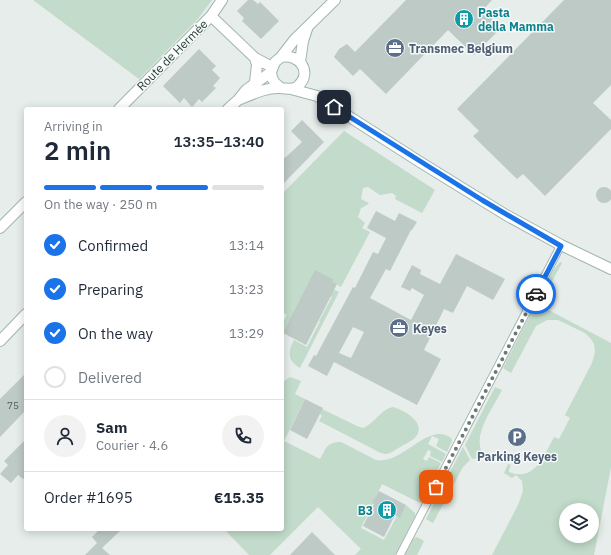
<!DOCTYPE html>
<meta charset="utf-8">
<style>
body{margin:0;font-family:"IBM Plex Sans",sans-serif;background:#f2f2f3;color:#1f2937;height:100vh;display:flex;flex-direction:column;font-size:15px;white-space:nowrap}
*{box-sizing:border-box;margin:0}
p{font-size:13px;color:#747a83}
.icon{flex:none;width:22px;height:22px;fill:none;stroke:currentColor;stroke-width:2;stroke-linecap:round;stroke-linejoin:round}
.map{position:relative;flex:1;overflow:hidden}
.sheet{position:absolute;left:24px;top:107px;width:260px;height:424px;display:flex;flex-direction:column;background:#fff;border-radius:4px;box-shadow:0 2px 10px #0003}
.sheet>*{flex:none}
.tools{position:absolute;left:559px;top:503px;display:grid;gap:8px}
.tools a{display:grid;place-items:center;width:40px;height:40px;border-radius:50%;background:#fff;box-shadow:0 2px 10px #0003;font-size:20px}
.pin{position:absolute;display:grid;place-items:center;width:34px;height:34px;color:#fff;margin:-17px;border-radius:8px;box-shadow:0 2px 6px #0006}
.courier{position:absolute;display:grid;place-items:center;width:40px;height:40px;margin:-20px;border:3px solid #1a73e8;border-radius:50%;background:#fff;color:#222;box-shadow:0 1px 5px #0007}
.head em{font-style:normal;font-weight:600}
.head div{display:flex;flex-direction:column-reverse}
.head{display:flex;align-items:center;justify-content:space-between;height:68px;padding:0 20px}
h1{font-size:26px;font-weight:600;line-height:30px}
.bar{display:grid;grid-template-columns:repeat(4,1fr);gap:6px 4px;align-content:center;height:48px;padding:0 20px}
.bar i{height:5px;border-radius:3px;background:#e0e1e3}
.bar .active{background:#1a73e8}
.bar p{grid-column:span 4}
.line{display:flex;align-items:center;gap:10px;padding:0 20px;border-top:1px solid #e0e1e3}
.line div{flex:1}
.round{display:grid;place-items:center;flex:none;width:42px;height:42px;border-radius:21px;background:#f2f2f3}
ol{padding:0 20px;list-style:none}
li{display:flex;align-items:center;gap:12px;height:44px}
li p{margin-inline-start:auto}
li .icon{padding:4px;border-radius:50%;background:#1a73e8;color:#fff;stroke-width:4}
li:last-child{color:#747a83}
li i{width:22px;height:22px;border:2px solid #e0e1e3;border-radius:50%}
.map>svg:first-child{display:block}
.green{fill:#c2dbca;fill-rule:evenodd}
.building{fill:#becac6;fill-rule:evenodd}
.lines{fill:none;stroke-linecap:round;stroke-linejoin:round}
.street-casing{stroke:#a9b5b1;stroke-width:9}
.secondary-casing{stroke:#a2b4af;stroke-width:12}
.street{stroke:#fff;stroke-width:7}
.secondary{stroke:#fff;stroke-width:10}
.done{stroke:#6a7b76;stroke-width:4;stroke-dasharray:0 7.2}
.route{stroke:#1a73e8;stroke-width:5}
.labels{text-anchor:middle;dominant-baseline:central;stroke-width:3;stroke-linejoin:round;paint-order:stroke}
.number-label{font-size:10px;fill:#4d605c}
.culture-label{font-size:12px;font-weight:bold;fill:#0d838f;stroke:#f6faf8;text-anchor:start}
.service-label{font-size:12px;font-weight:bold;fill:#4e5e75;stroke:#f6faf8;text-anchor:start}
.street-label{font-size:12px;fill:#273d38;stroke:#f6faf8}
</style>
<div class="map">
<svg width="611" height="555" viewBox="0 0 611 555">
<rect width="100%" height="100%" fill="#e6edea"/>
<!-- green -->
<path class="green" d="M 33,0 L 212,0 L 197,20 L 139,79 Z
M 344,131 L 435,190 L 422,213 L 395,199 L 396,196 L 392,193 L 380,195 L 368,187 L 363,188 L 361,199 L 369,203 L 367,205 L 361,208 L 358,217 L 365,223 L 362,228 L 370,232 L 341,287 L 332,282 L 333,280 L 283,333 L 282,332 L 282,324 L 287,315 L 282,312 L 282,194 Z
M 560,262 L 562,263 L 539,305 L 611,343 L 611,467 L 594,555 L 492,555 L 518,505 L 523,491 L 522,481 L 516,475 L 512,478 L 504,473 L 508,464 L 511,465 L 509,470 L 509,472 C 535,482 544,456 554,437 L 559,439 L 570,418 L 565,415 L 592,363 L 595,352 L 594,344 L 591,339 L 585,333 L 558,320 L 547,320 L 536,326 L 511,373 L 503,368 L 552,272 ZM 566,510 L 592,510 L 592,536 L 566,536 Z
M 329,287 L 339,292 L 300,368 C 287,361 288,351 294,340 L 307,347 L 320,321 L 319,321 L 332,297 L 325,293 Z
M 290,377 L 301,381 L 295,394 L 305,399 L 284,441 L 320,459 C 326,449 326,442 341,442 L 376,460 C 403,465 428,421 451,438 L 452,441 L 447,452 L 436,446 L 439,439 L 432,436 L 428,444 L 446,454 L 442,462 L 430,456 L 431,451 L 428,450 L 423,459 L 427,461 L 429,457 L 441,463 L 421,503 L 414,500 L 382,484 L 361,528 L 384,540 L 397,516 L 400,517 L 406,505 L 415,513 L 415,516 L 395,555 L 355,555 L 361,549 L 318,507 L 270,555 L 249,555 L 224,529 L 282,529 L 282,384 L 284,381 Z
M 495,387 L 502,390 C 493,408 469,439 485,457 L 472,459 L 465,445 Z
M 393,407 C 403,410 425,421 417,435 C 414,440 407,443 402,446 C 396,449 391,454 385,454 C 380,453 376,451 373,449 L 319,421 L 322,416 L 320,414 L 322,409 L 357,426 L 363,428 C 374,424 381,409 393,407 Z
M 463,447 L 470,460 L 463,467 L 433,523 L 426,519 Z
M 417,537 L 424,541 L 417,555 L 405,555 L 414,538 Z"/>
<!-- building -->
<path class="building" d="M 248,0 L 253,0 L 258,4 L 260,2 L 279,21 L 261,39 L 242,21 L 244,18 L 237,11 Z
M 406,0 L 492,0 L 483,10 L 501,28 L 474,55 L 448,30 L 386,94 L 360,69 L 353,76 L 334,57 L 339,49 L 347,44 L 355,52 Z
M 564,0 L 611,0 L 611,85 L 593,103 L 611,120 L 611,129 L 545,196 L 523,174 L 517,179 L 473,136 L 479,131 L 457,109 Z
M 199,49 L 216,66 L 212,70 L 220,78 L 213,86 L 216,88 L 202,102 L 199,99 L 192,107 L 184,98 L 180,103 L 163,86 Z
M 302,120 L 324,142 L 282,185 L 282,155 L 285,158 L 302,142 L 291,131 Z
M596 195a8 8 0 1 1 16 0a8 8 0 1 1-16 0Z
M 376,211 L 395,221 L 399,213 L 417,222 L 412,230 L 411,230 L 390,271 L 386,269 L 370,298 L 411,320 L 424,295 L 412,288 L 410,291 L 401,287 L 412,265 L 421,270 L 420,274 L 440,284 L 456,254 L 505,279 L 493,300 L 467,286 L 453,313 L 444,309 L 424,350 L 441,359 L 417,405 L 334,362 L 327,376 L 308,366 L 314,355 L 316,356 L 353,287 L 355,288 L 373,252 L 378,254 L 386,238 L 367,228 ZM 353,327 L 364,332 L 351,358 L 339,353 Z
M 315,270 L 334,280 L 332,282 L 337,284 L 306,345 L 283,333 Z
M 26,373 L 26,410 L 0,437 L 0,399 Z
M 305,399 L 323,408 L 307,439 L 290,430 Z
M 26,439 L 26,476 L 23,479 L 18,475 L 11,483 L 0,474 L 8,465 L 4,461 Z
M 379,491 L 406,505 L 400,518 L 395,515 L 384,537 L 363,526 L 374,504 L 372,503 Z
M 100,529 L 122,529 L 102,548 L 110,555 L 85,555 L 97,543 L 92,537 Z
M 312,532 L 335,555 L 290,555 Z"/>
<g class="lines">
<!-- street casing -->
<g class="street-casing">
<path id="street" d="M 400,555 L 561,245"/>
</g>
<!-- secondary casing -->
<g class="secondary-casing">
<path id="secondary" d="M 211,16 L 255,58 L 272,67
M 300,62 L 303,41 L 307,29
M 255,82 L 257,65 L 255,58
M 281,88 L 275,83 L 272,78 L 271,72 L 275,62 L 281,57 L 295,39 L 335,0
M 291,89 L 317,96 L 420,162 L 506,215 L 561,245 L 611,269
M 238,100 C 251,95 266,87 280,88 C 287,88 292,91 298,86 C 313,72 299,53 281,57
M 119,109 L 211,16 L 222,0
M 228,109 L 238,100 L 246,90 L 271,72
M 0,228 L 26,202
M 0,341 L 26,314"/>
</g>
<!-- street -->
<use href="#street" class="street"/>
<!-- secondary -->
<use href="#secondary" class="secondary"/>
</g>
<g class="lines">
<!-- done -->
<path class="done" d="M 436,487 L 536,294"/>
<!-- route -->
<path class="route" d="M 334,107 L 482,200 L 561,246 L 536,294"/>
</g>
<!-- icons -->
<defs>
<g id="building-disc" transform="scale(1)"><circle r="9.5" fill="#0f9aa8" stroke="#f6faf8"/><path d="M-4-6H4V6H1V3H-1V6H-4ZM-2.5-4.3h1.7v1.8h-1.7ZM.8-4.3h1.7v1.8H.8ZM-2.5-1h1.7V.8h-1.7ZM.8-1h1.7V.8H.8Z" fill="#fff"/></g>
<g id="office-disc" transform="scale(1)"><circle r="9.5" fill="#5c6f8a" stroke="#f6faf8"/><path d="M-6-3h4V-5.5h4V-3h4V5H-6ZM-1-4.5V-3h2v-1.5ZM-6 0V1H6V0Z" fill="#fff"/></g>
<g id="parking-disc" transform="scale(1)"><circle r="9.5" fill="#5c6f8a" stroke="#f6faf8"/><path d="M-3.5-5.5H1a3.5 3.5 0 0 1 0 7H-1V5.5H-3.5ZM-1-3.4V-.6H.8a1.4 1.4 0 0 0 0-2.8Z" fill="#fff"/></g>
</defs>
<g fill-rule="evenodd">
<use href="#building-disc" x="464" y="19"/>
<use href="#office-disc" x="395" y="48"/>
<use href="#office-disc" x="399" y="328"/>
<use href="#parking-disc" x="517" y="437"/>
<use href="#building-disc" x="387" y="510"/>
</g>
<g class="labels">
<!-- number labels -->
<g class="number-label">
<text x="13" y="405">75</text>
</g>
<!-- culture labels -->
<g class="culture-label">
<text x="478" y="12">Pasta<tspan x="478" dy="14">della Mamma</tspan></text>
<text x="373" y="510" text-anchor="end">B3</text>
</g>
<!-- service labels -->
<g class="service-label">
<text x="409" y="48">Transmec Belgium</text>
<text x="413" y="328">Keyes</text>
<text x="517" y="456" text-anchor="middle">Parking Keyes</text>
</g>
<!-- street labels -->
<g class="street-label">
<text transform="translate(172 55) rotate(-45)">Route de Hermée</text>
</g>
</g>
</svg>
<div class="tools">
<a><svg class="icon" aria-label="layers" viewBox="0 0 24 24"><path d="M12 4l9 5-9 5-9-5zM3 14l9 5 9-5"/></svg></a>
</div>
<div class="pin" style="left:436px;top:487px;background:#ea580c"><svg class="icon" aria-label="bag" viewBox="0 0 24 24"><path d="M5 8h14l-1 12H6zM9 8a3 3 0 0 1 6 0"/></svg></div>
<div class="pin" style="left:334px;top:107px;background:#1f2937"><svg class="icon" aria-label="home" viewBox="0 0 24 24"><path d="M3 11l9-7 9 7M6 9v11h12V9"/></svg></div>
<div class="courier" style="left:536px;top:294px"><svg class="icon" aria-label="car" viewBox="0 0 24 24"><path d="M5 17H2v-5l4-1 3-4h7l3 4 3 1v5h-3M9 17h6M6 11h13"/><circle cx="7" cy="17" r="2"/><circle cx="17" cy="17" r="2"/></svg></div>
<section class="sheet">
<div class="head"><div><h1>2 min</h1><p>Arriving in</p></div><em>13:35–13:40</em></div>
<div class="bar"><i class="active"></i><i class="active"></i><i class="active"></i><i></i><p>On the way · 250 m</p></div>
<ol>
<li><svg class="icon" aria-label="check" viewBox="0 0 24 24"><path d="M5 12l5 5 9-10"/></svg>Confirmed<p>13:14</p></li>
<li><svg class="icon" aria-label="check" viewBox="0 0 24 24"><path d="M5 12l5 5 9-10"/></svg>Preparing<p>13:23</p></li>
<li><svg class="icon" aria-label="check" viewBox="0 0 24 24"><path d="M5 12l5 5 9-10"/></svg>On the way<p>13:29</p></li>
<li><i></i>Delivered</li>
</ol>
<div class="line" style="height:72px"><a class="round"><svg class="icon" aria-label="person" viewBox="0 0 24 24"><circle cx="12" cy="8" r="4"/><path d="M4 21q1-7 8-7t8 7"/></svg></a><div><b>Sam</b><p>Courier · 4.6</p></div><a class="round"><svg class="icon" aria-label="phone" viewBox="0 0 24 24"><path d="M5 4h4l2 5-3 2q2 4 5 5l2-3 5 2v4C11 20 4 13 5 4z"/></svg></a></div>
<div class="line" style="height:52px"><div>Order #1695</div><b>€15.35</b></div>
</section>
</div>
